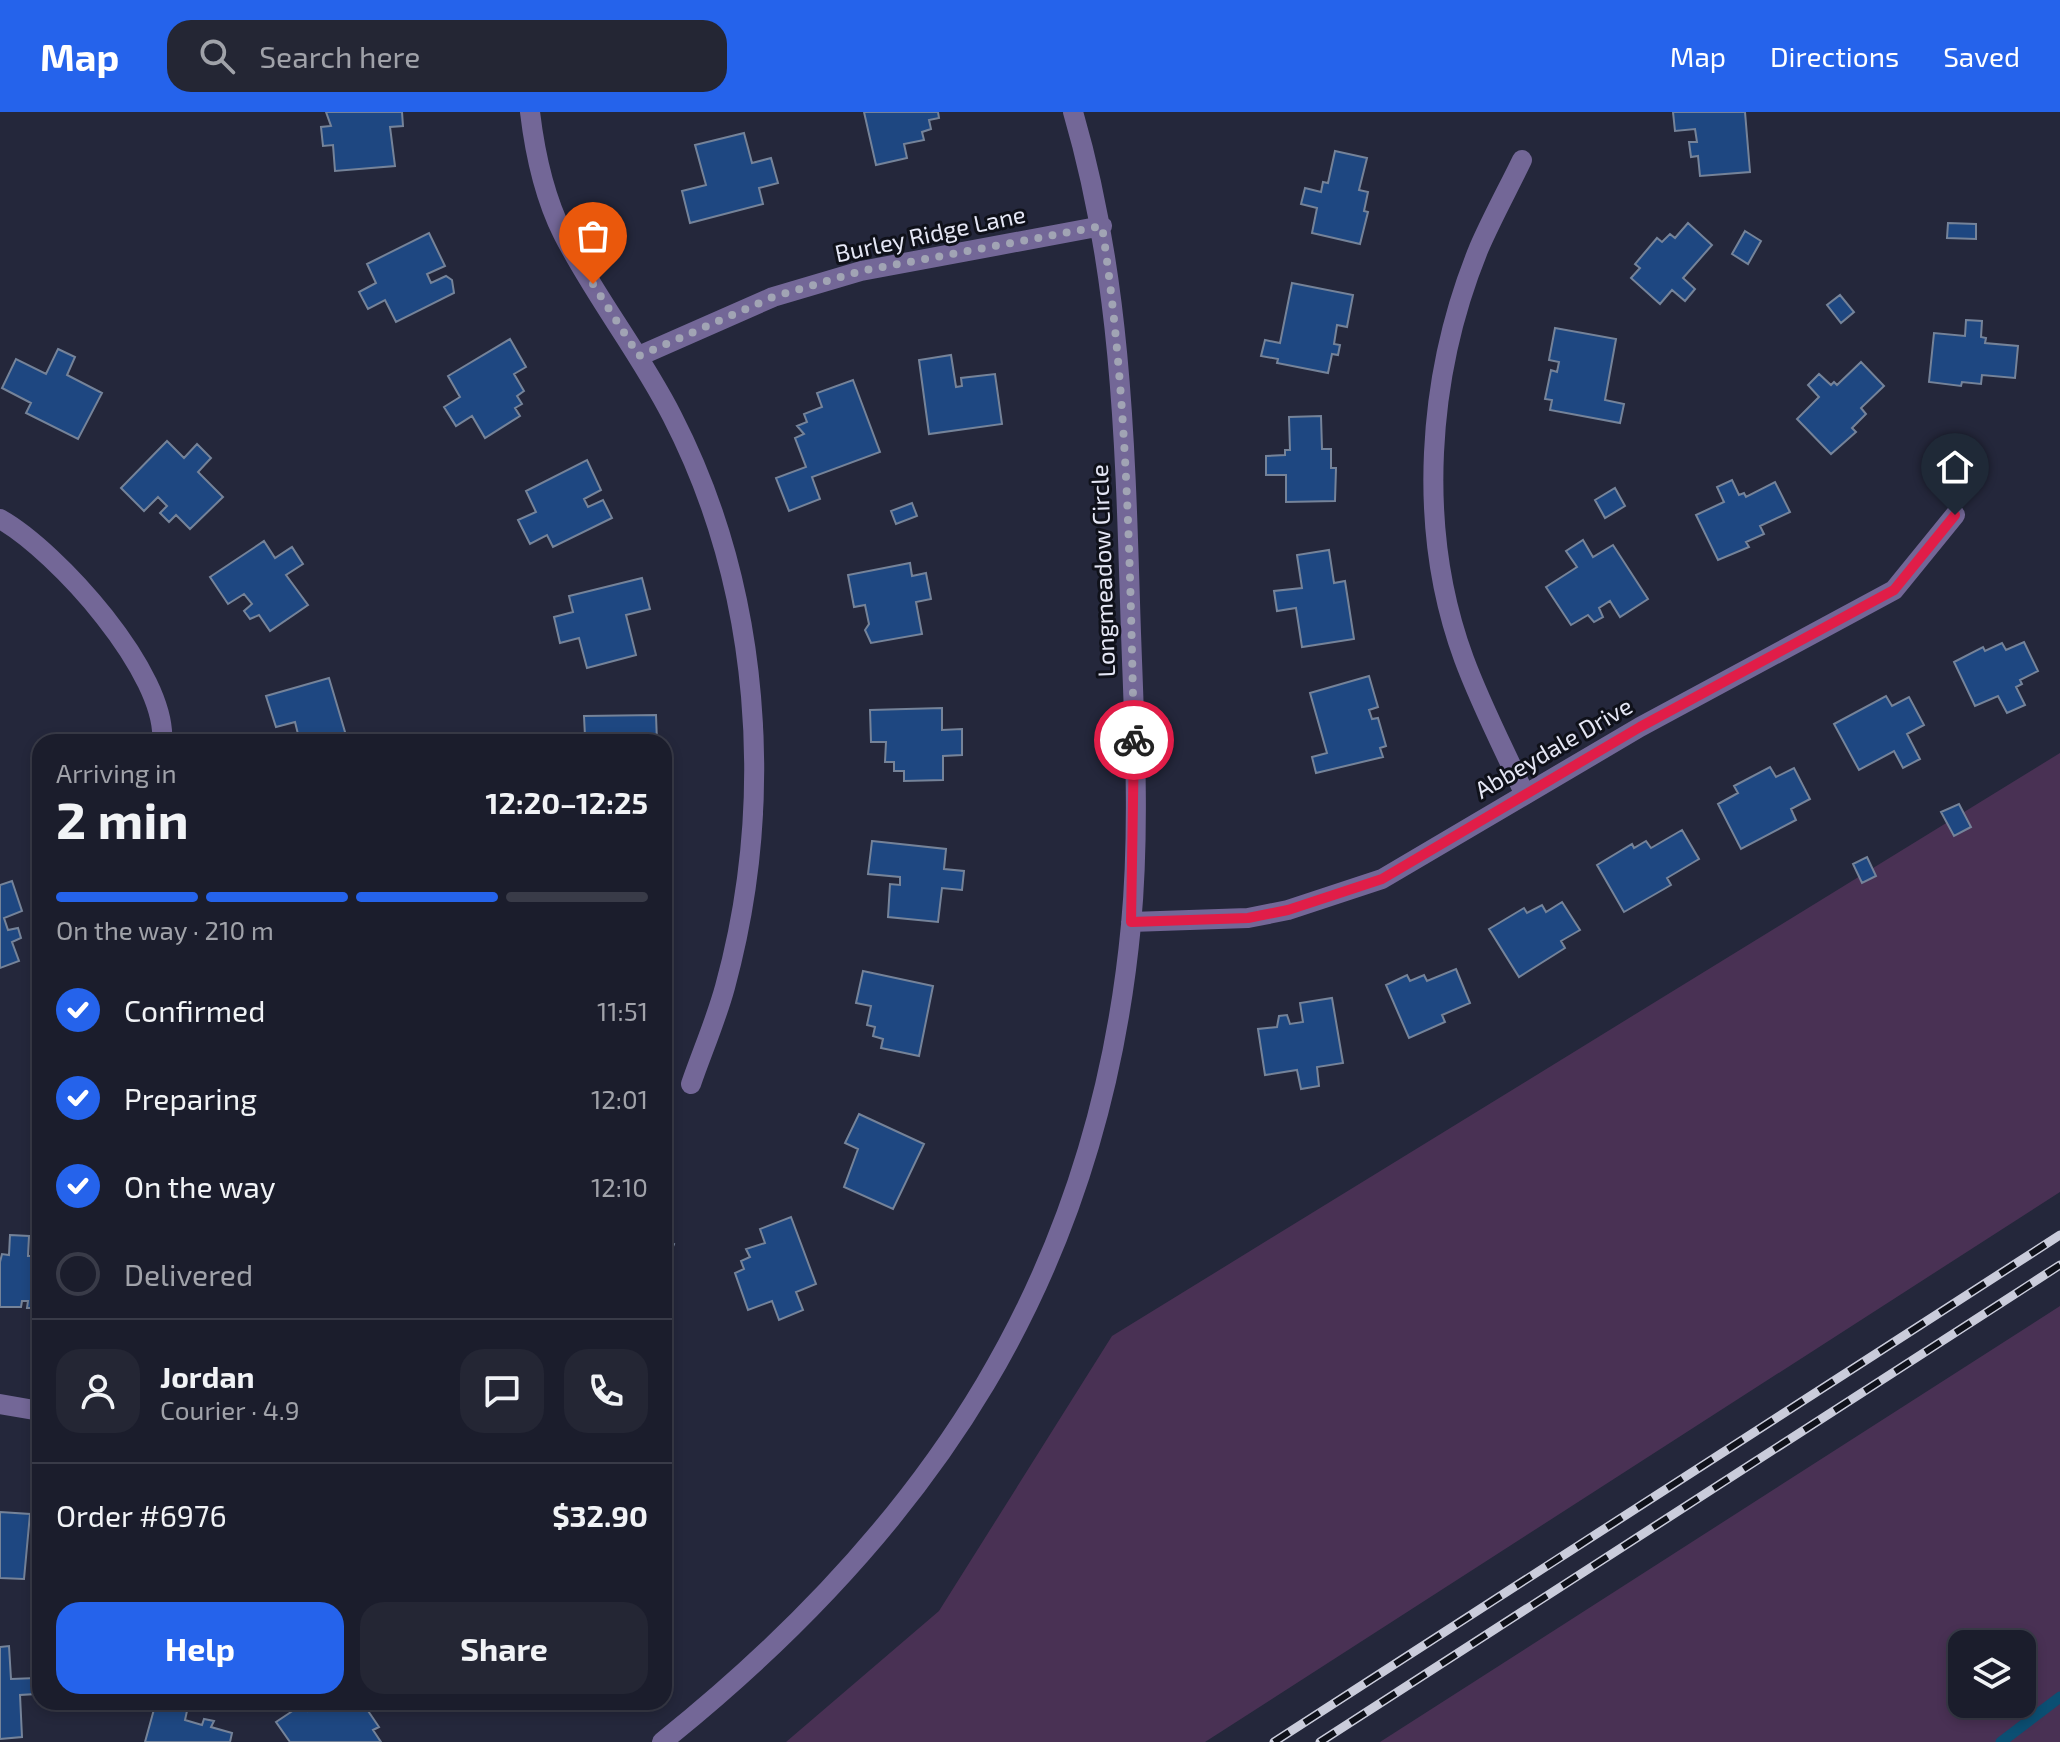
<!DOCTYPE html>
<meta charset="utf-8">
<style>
body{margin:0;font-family:"Exo 2",sans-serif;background:#242634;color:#f1f3f6;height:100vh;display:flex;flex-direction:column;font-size:30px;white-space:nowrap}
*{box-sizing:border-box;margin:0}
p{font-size:26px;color:#a0a2a9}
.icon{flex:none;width:44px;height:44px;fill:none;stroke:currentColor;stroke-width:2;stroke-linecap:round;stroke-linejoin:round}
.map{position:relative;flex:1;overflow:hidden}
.panel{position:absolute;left:32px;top:622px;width:640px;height:976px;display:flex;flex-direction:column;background:#1b1d2c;border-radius:24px;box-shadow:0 4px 12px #0003,0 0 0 2px #393b48}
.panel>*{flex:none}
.controls{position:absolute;left:1948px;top:1518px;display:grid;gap:16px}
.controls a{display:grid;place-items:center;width:88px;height:88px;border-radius:16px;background:#1b1d2c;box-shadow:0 4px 12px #0003,0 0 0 2px #393b48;font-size:40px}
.pin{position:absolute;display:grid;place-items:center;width:68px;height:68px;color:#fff;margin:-82px -34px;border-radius:50% 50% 50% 0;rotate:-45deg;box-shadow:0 0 8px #0007}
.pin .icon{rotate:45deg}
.courier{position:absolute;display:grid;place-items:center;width:80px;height:80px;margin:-40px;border:6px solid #e11d48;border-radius:50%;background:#fff;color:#222;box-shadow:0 2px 10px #0007}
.overview em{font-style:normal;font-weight:700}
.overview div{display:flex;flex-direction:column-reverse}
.overview{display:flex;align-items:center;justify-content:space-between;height:136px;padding:0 24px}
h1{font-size:52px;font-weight:700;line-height:60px}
.bar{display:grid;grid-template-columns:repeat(4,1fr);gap:12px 8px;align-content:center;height:96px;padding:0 24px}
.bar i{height:10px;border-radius:6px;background:#393b48}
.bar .active{background:#2563eb}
.bar p{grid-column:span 4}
.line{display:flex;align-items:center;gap:20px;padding:0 24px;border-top:2px solid #393b48}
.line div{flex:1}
.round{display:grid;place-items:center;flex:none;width:84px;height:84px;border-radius:24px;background:#242634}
ol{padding:0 24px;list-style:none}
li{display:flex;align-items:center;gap:24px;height:88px}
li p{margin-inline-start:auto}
li .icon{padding:8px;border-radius:50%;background:#2563eb;color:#fff;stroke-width:4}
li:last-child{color:#a0a2a9}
li i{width:44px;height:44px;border:4px solid #393b48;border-radius:50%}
.cta{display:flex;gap:16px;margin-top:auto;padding:16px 24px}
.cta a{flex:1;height:92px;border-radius:24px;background:#2563eb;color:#fff;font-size:32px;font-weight:700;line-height:92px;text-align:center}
.cta a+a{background:#242634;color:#f1f3f6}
header{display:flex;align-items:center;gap:48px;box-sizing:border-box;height:112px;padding:0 40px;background:#2563eb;color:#fff}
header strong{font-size:38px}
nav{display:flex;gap:44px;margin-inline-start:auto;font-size:28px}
.search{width:560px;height:72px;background:#242634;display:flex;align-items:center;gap:20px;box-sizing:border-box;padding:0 28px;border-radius:24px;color:#a0a2a9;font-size:30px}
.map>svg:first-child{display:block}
.green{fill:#493154;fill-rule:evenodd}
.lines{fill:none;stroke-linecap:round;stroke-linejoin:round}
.stream{stroke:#0b4f73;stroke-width:11}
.building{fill:#1e4781;stroke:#758399;stroke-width:2}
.minor{stroke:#736797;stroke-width:20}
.rail-casing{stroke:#caccdb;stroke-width:9}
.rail{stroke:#0f111a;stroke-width:6;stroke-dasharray:18;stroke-linecap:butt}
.done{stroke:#a1a4b4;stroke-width:8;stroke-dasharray:0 14.4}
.route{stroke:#e11d48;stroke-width:10}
.labels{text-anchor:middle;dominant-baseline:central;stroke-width:6;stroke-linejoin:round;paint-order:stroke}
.street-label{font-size:24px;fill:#e5e7f5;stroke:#0f111a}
</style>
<header>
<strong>Map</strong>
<div class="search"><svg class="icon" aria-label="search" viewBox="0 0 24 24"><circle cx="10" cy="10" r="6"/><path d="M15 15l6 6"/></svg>Search here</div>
<nav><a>Map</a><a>Directions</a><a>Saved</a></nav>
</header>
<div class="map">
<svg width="2060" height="1630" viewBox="0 0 2060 1630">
<rect width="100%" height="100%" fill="#24273b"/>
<!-- green -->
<path class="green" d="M 2060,641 L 2060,1080 L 1205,1630 L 786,1630 L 939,1499 L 1112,1224 Z
M 2060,1194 L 2060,1630 L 1380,1630 ZM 1962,1532 L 2022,1532 L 2022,1592 L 1962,1592 Z"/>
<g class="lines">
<!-- stream -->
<path class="stream" d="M 2001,1630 L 2060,1585"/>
</g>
<!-- building -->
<path class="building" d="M 326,0 L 402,0 L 403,14 L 390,15 L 395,54 L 335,59 L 333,33 L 323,34 L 321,15 L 331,14 Z
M 864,0 L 938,0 L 939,6 L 929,8 L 931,17 L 922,20 L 924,28 L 904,32 L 907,46 L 876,53 Z
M 1673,0 L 1745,0 L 1750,60 L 1700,64 L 1698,44 L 1691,45 L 1689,30 L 1697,30 L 1695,17 L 1675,19 Z
M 744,21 L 752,51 L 771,46 L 778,71 L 759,76 L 763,92 L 690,111 L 682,79 L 706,73 L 695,33 Z
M 1335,39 L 1367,46 L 1359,78 L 1368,80 L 1364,99 L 1368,100 L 1360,132 L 1312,121 L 1317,96 L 1301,92 L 1305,76 L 1321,80 L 1323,70 L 1328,71 Z
M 1688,111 L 1712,133 L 1683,166 L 1695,177 L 1685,189 L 1672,178 L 1660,192 L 1631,166 L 1640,156 L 1635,152 L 1657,126 L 1662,130 L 1670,122 L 1675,126 Z
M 1948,111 L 1976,112 L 1976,127 L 1947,126 Z
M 1745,119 L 1761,129 L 1748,152 L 1732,142 Z
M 429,121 L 445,154 L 427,162 L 431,171 L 446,164 L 452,168 L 454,181 L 396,210 L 385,188 L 368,197 L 359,180 L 376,171 L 367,152 Z
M 1292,171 L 1353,183 L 1347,215 L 1337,213 L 1334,232 L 1340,233 L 1338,243 L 1332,242 L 1328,261 L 1277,251 L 1278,247 L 1261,244 L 1265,228 L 1280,231 Z
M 1840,183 L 1854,200 L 1841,211 L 1827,193 Z
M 1966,208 L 1982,209 L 1981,225 L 1986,226 L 1985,231 L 2018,234 L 2015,266 L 1982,263 L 1981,272 L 1962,270 L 1961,274 L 1929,270 L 1934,221 L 1965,224 Z
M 1555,216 L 1616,227 L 1605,288 L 1624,292 L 1620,311 L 1550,298 L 1552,288 L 1545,287 L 1551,258 L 1557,260 L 1559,250 L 1549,248 Z
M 510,227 L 526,255 L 514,262 L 524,279 L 517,284 L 522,292 L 515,296 L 520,304 L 485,326 L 472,304 L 456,314 L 444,295 L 460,285 L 448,264 Z
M 58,237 L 75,245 L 67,263 L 102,281 L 78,327 L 26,301 L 31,291 L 2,276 L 16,247 L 46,262 Z
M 951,243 L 956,275 L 962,274 L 961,266 L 995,262 L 1002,312 L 929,322 L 919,248 Z
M 1861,250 L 1884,274 L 1861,296 L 1866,302 L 1852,316 L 1856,320 L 1831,342 L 1797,307 L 1819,285 L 1808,273 L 1819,262 L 1831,273 L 1834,270 L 1837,273 Z
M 853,268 L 880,340 L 812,365 L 820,387 L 789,399 L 776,366 L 806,355 L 795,326 L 804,322 L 797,314 L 807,310 L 804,302 L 822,295 L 817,281 Z
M 1321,304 L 1322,337 L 1331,337 L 1331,356 L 1336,356 L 1335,389 L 1286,390 L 1286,363 L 1266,363 L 1266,344 L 1285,343 L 1285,338 L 1290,338 L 1289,305 Z
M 167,329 L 184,346 L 197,332 L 211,346 L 198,360 L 223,385 L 190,417 L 176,403 L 169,410 L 160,401 L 167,394 L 158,385 L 144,399 L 121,376 Z
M 587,348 L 601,378 L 584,387 L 588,395 L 603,388 L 612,406 L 553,435 L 547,423 L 530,432 L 518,408 L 536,400 L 526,379 Z
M 1732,368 L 1739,383 L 1744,381 L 1746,385 L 1775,370 L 1790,400 L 1760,414 L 1764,422 L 1746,430 L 1749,435 L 1718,448 L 1696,403 L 1724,390 L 1717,375 Z
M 1615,376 L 1625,394 L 1605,406 L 1595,388 Z
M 912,391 L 917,404 L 896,412 L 891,399 Z
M 1583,428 L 1593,445 L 1613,433 L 1648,487 L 1620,505 L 1610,489 L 1599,496 L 1603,505 L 1594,510 L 1588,503 L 1571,513 L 1546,475 L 1577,455 L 1566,439 Z
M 264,429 L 275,446 L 292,435 L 303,452 L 286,463 L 308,493 L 270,519 L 259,503 L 250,507 L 244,499 L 252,492 L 244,482 L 228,492 L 210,465 Z
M 1329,438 L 1334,471 L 1345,469 L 1354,527 L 1302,535 L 1296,496 L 1277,499 L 1274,479 L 1302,476 L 1297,443 Z
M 910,451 L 912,464 L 926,461 L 931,487 L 916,490 L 922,522 L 871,531 L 865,518 L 869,512 L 865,493 L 854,495 L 848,463 Z
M 642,466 L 650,497 L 626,503 L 636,543 L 587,556 L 579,526 L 560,531 L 554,505 L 573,500 L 569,484 Z
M 2024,530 L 2038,559 L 2020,568 L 2022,572 L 2016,575 L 2025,593 L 2007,601 L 1998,584 L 1975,594 L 1954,550 L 1983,535 L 1985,539 L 2002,531 L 2006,538 Z
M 1369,564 L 1378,595 L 1369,598 L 1372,607 L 1378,606 L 1386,634 L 1380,636 L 1383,645 L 1316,661 L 1312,645 L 1327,641 L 1310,581 Z
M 329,566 L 348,630 L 290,630 L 289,625 L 298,622 L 295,610 L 276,615 L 266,584 Z
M 1886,584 L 1892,594 L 1909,585 L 1924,613 L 1907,622 L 1920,647 L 1903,656 L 1894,639 L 1859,658 L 1834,612 Z
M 942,596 L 942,618 L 962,617 L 962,643 L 943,644 L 943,668 L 904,669 L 904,659 L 894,659 L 894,650 L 885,650 L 886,630 L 871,630 L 870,598 Z
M 656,603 L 657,630 L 565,630 L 565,624 L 585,624 L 584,604 Z
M 1770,655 L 1776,665 L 1794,656 L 1810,687 L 1791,697 L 1796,708 L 1741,737 L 1718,692 L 1738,681 L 1734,674 Z
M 1959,692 L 1971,715 L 1954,724 L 1941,700 Z
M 1682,718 L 1699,747 L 1667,766 L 1671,773 L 1624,800 L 1597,753 L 1632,732 L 1634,736 L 1646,729 L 1651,736 Z
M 872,729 L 946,737 L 944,757 L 964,759 L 962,778 L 942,776 L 938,810 L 888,805 L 890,772 L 900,773 L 900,765 L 868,762 Z
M 1867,745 L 1876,764 L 1862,771 L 1853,752 Z
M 12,769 L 22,799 L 4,806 L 8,818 L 18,816 L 21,826 L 12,830 L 19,849 L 0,856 L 0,773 Z
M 1562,790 L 1580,818 L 1561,829 L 1565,836 L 1519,865 L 1489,817 L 1524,796 L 1527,801 L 1542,793 L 1546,800 Z
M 1456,857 L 1470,891 L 1442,903 L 1445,910 L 1409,926 L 1386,873 L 1407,863 L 1410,869 L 1424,863 L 1427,869 Z
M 863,859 L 933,874 L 919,944 L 881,936 L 883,927 L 873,924 L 875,915 L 867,913 L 871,894 L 856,891 Z
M 1332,886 L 1343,951 L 1317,955 L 1319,974 L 1301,977 L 1297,958 L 1265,963 L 1258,917 L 1277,915 L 1279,904 L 1287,903 L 1290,912 L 1303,910 L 1300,891 Z
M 859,1002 L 924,1032 L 893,1097 L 844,1075 L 858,1037 L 845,1031 Z
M 791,1105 L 816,1172 L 796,1180 L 803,1198 L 779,1208 L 772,1189 L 748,1198 L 735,1161 L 744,1157 L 741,1149 L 750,1145 L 746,1137 L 765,1131 L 760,1117 Z
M 10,1123 L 29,1124 L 28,1144 L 40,1144 L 38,1196 L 27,1196 L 28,1189 L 22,1189 L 21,1195 L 0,1195 L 0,1150 L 2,1142 L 9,1143 Z
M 664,1128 L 674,1132 L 664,1157 Z
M 0,1400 L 30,1402 L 24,1467 L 0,1466 Z
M 9,1534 L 11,1567 L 36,1566 L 36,1582 L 20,1583 L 22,1625 L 0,1627 L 0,1535 Z
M 156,1590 L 187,1599 L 185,1608 L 202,1613 L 204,1607 L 214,1609 L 211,1615 L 232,1621 L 230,1630 L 145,1630 Z
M 314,1590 L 362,1590 L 379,1615 L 373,1618 L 381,1630 L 290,1630 L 276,1610 L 303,1592 L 308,1599 L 316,1594 Z"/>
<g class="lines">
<!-- minor -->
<path class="minor" d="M 530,0 C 535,42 544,84 563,122 C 595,185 640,241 672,304 C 761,477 776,688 725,875 C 716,908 702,940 691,972
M 1522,48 C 1508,77 1492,106 1479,136 C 1427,263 1416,417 1464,547 C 1481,593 1504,637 1524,681
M 639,244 L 773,185 L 861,159 L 1102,114
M 0,407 C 57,439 168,562 162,630
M 1131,810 L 1248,806 L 1288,798 L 1382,767 L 1640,615 L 1894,478 L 1955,403
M 0,1292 L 40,1299
M 662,1630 C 932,1414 1098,1163 1131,813 C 1141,706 1133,596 1130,490 C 1125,324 1120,160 1073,0"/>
<!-- rail casing -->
<g class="rail-casing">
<path id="rail" d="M 1274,1630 L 2060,1123
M 1320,1630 L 2060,1153"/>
</g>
<!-- rail -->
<use href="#rail" class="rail"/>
</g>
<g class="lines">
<!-- done -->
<path class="done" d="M 593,172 L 639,244 L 773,185 L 861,159 L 1102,114 C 1128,284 1130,456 1134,628"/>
<!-- route -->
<path class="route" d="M 1134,628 L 1131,810 L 1248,806 L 1288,798 L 1382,767 L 1640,615 L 1894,478 L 1955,403"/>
</g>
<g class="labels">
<!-- street labels -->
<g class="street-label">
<text transform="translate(930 121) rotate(-12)">Burley Ridge Lane</text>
<text transform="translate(1102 459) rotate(-92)">Longmeadow Circle</text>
<text transform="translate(1553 635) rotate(-30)">Abbeydale Drive</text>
</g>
</g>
</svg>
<div class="controls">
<a><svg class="icon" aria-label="layers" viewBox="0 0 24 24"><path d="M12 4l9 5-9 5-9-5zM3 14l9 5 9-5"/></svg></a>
</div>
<div class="pin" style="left:593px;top:172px;background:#ea580c"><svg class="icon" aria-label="bag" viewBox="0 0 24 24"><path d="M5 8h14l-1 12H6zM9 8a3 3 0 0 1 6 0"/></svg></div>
<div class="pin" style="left:1955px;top:403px;background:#1f2937"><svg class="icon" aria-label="home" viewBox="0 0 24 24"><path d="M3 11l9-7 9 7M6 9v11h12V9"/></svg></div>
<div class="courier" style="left:1134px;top:628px"><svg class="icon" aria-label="bike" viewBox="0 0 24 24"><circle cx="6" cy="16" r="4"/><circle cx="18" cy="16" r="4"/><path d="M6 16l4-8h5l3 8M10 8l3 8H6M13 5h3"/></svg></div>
<section class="panel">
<div class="overview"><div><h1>2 min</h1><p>Arriving in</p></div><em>12:20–12:25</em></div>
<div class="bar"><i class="active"></i><i class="active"></i><i class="active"></i><i></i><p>On the way · 210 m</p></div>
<ol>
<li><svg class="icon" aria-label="check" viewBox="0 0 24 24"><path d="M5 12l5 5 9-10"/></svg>Confirmed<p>11:51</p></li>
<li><svg class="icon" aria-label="check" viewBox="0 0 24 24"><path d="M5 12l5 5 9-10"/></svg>Preparing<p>12:01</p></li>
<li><svg class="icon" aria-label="check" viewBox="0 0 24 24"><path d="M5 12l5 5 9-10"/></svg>On the way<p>12:10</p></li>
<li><i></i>Delivered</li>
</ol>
<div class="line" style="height:144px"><a class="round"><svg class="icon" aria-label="person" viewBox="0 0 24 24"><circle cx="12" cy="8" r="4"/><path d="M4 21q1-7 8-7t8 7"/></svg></a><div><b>Jordan</b><p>Courier · 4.9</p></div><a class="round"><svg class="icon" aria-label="chat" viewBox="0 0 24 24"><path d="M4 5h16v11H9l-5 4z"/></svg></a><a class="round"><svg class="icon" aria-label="phone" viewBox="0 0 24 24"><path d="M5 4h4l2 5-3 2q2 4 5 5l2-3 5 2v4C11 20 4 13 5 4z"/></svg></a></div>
<div class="line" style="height:104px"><div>Order #6976</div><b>$32.90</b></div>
<div class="cta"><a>Help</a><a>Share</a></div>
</section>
</div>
